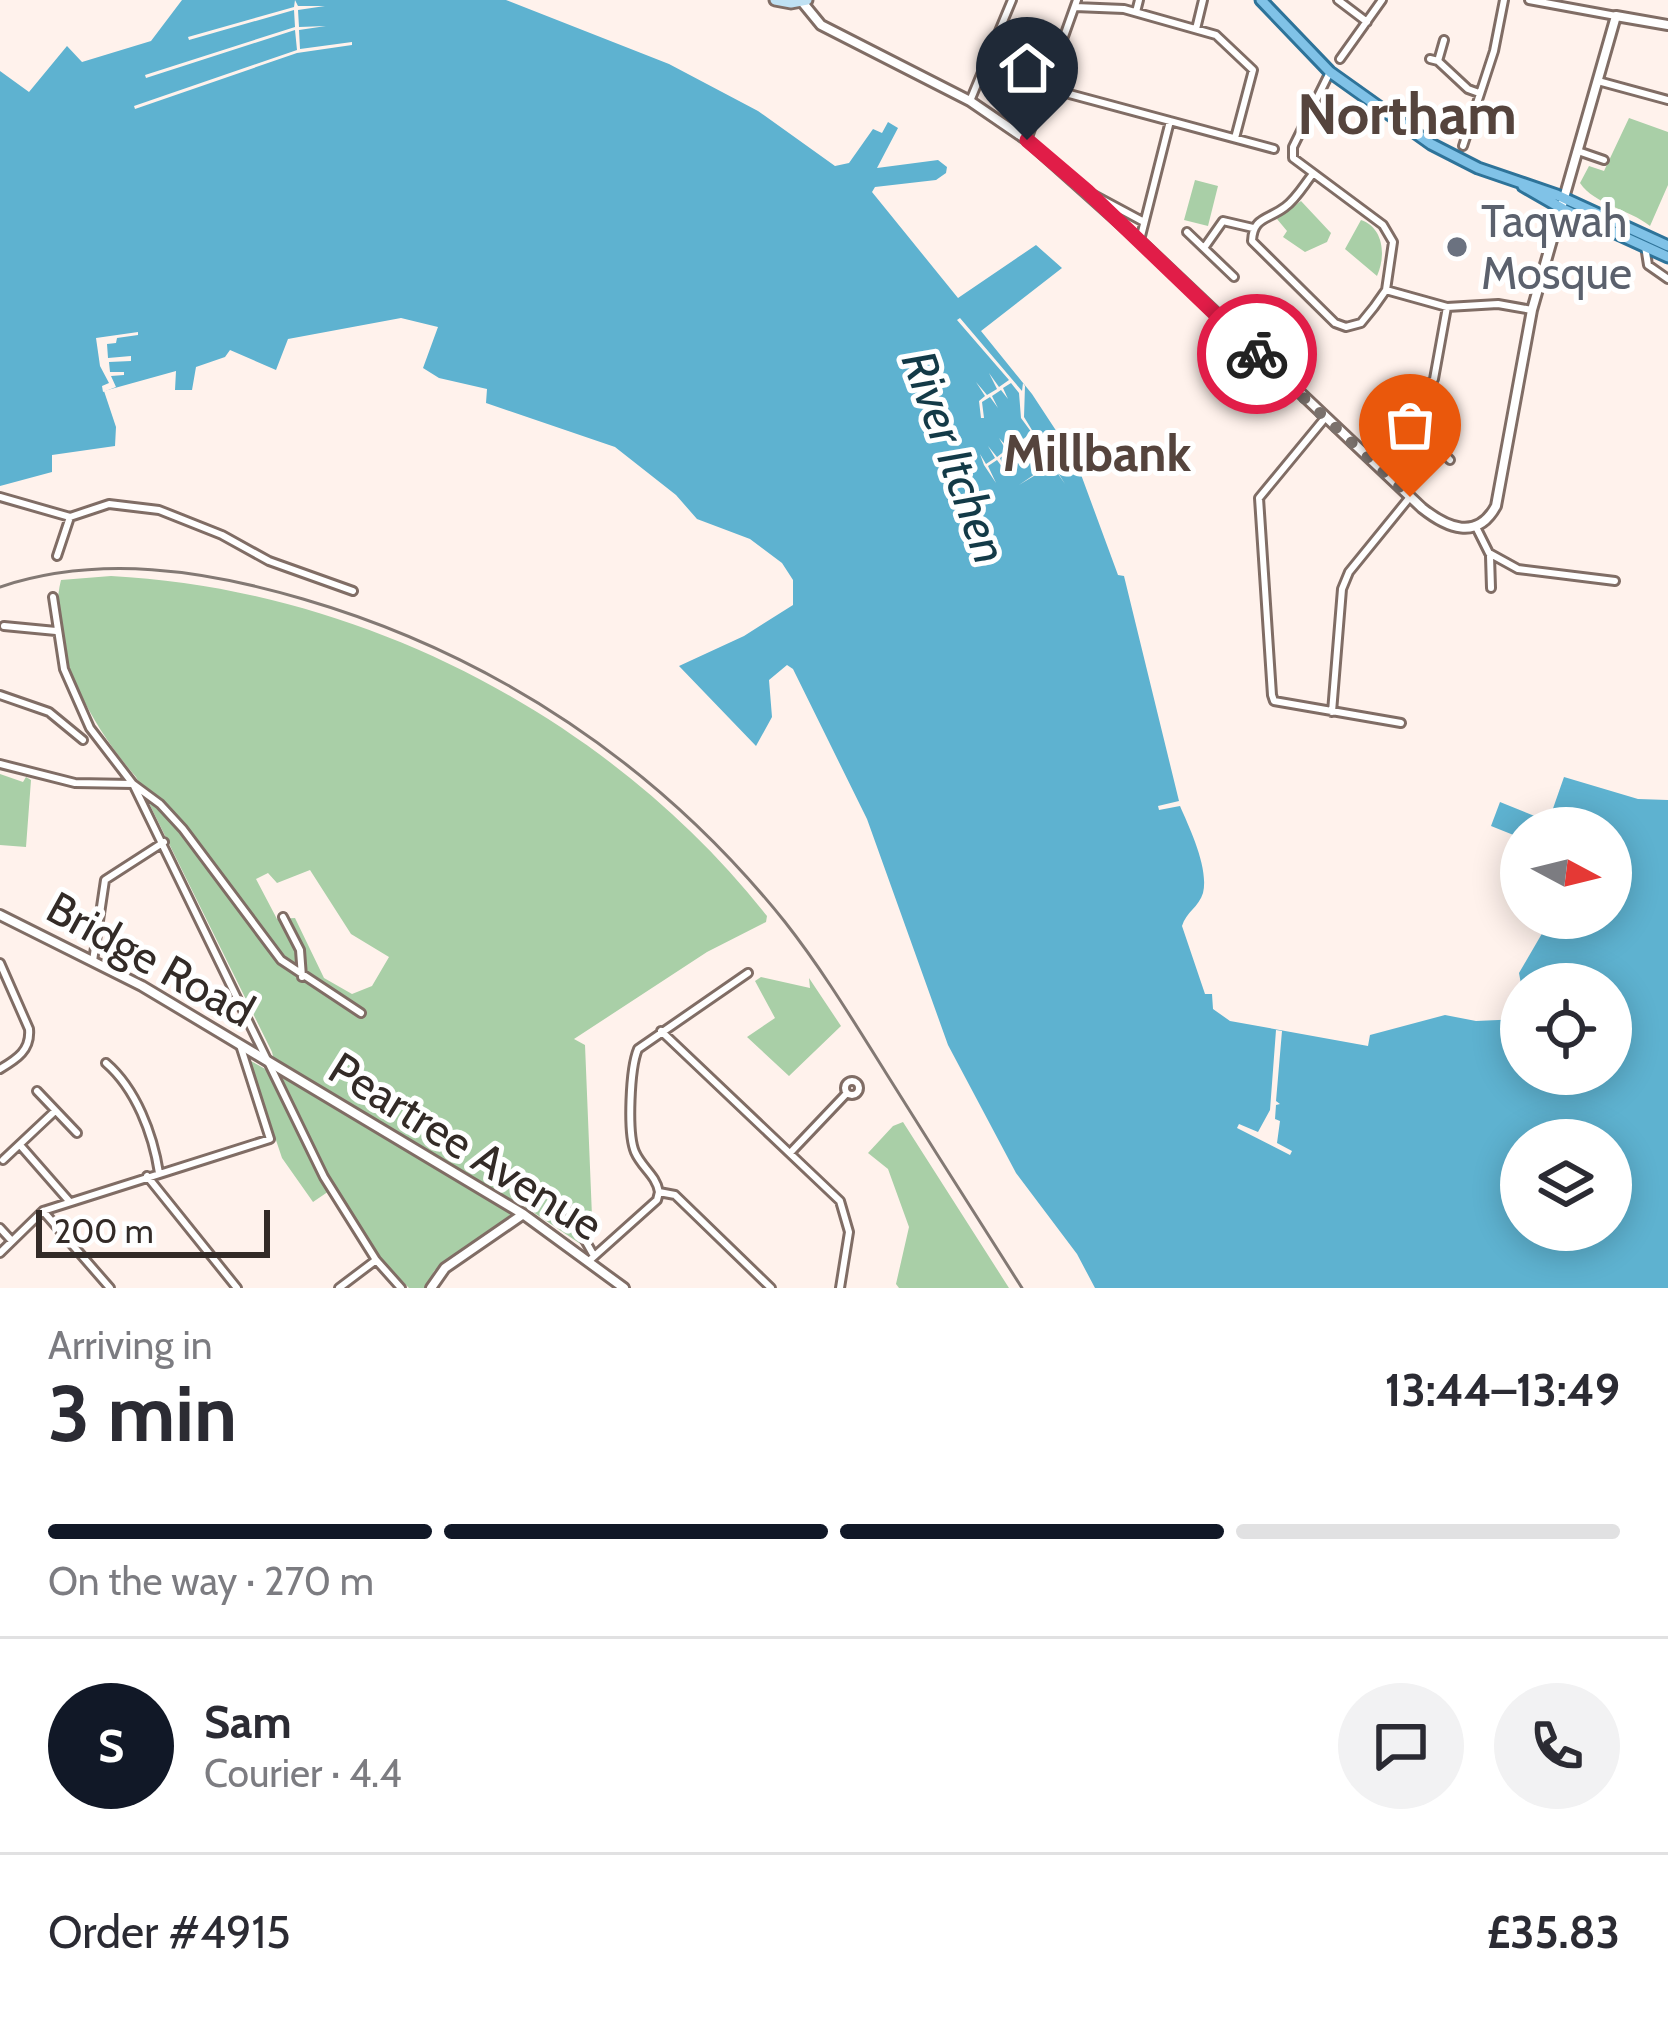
<!DOCTYPE html>
<meta charset="utf-8">
<style>
body{margin:0;font-family:Cabin,sans-serif;background:#f2f2f3;color:#2b2b33;height:100vh;display:flex;flex-direction:column;font-size:45px;white-space:nowrap}
*{box-sizing:border-box;margin:0}
p{font-size:39px;color:#7c7c81}
.icon{flex:none;width:66px;height:66px;fill:none;stroke:currentColor;stroke-width:2;stroke-linecap:round;stroke-linejoin:round}
.map{position:relative;height:1288px;overflow:hidden}
.details{display:flex;flex-direction:column;background:#fff;flex:1}
.details>*{flex:none}
.needle{width:78px;rotate:97deg}
.controls{position:absolute;left:1500px;top:807px;display:grid;gap:24px}
.controls a{display:grid;place-items:center;width:132px;height:132px;border-radius:50%;background:#fff;box-shadow:0 6px 30px #0003;font-size:60px}
.scale{position:absolute;left:36px;bottom:30px;width:234px;box-sizing:border-box;padding-left:12px;border:6px solid #332b27;border-top:0;font-size:33px;line-height:42px;white-space:nowrap;color:#332b27;-webkit-text-stroke:9px #fff;paint-order:stroke}
.pin{position:absolute;display:grid;place-items:center;width:102px;height:102px;color:#fff;margin:-123px -51px;border-radius:50% 50% 50% 0;rotate:-45deg;box-shadow:0 0 12px #0007}
.pin .icon{rotate:45deg}
.courier{position:absolute;display:grid;place-items:center;width:120px;height:120px;margin:-60px;border:9px solid #e11d48;border-radius:50%;background:#fff;color:#222;box-shadow:0 3px 15px #0007}
.summary em{font-style:normal;font-weight:800}
.summary div{display:flex;flex-direction:column-reverse}
.summary{display:flex;align-items:center;justify-content:space-between;height:204px;padding:0 48px}
h1{font-size:78px;font-weight:800;line-height:90px}
.bar{display:grid;grid-template-columns:repeat(4,1fr);gap:18px 12px;align-content:center;height:144px;padding:0 48px}
.bar i{height:15px;border-radius:9px;background:#e1e1e2}
.bar .current{background:#111827}
.bar p{grid-column:span 4}
.line{display:flex;align-items:center;gap:30px;padding:0 48px;border-top:3px solid #e1e1e2}
.line div{flex:1}
.round{display:grid;place-items:center;flex:none;width:126px;height:126px;border-radius:63px;background:#f2f2f3}
.map>svg:first-child{display:block}
.green{fill:#a9cfa7;fill-rule:evenodd}
.water{fill:#5eb2d0;fill-rule:evenodd}
.pier{fill:#fff2ec}
.lines{fill:none;stroke-linecap:round;stroke-linejoin:round}
.minor-casing{stroke:#806d65;stroke-width:12}
.tertiary-casing{stroke:#806d65;stroke-width:14}
.secondary-casing{stroke:#806d65;stroke-width:15}
.primary-casing{stroke:#2e7399;stroke-width:15}
.minor{stroke:#fff;stroke-width:6}
.tertiary{stroke:#fff;stroke-width:8}
.secondary{stroke:#bfe1f3;stroke-width:9}
.primary{stroke:#80c2e7;stroke-width:9}
.rail{stroke:#837974;stroke-width:3}
.done{stroke:#7a716c;stroke-width:12;stroke-dasharray:0 21.6}
.route{stroke:#e11d48;stroke-width:15}
.worship-dot{fill:#6b7280;stroke:#fff;stroke-width:4.5}
.labels{text-anchor:middle;dominant-baseline:central;stroke-width:10;stroke-linejoin:round;paint-order:stroke}
.worship-label{font-size:45px;fill:#5b616d;stroke:#fff;text-anchor:start}
.street-label{font-size:45px;fill:#332b27;stroke:#fff}
.water-label{font-size:48px;font-style:italic;fill:#133a47;stroke:#fff}
.quarter-label{font-size:51px;font-weight:bold;fill:#55443d;stroke:#fff}
.district-label{font-size:57px;font-weight:bold;fill:#55443d;stroke:#fff}
</style>
<div class="map">
<svg width="1668" height="1288" viewBox="0 0 1668 1288">
<rect width="100%" height="100%" fill="#fff2ec"/>
<!-- green -->
<path class="green" d="M 1629,118 L 1668,132 L 1668,185 L 1650,226 C 1629,209 1595,205 1580,183 L 1589,166 L 1604,171 Z
M 1195,180 L 1218,186 L 1208,226 L 1184,220 Z
M 1301,201 L 1331,233 L 1327,242 L 1305,252 L 1283,237 L 1287,231 L 1277,219 Z
M 1361,220 C 1384,228 1386,256 1377,276 L 1345,249 Z
M 111,576 C 362,589 611,718 767,916 L 766,922 L 707,952 L 574,1039 L 585,1045 L 593,1241 L 582,1245 L 524,1206 L 434,1271 L 427,1288 L 409,1288 L 381,1259 L 335,1187 L 313,1202 L 282,1158 L 249,1060 L 278,1076 L 272,1052 L 136,777 C 95,730 44,646 61,580 ZM 310,870 L 351,934 L 389,957 L 372,986 L 352,994 L 324,978 L 295,918 L 277,919 L 256,879 L 268,873 L 277,883 Z
M 0,774 L 23,782 L 26,777 L 31,780 L 26,847 L 0,845 Z
M 761,977 L 810,988 L 809,978 L 841,1026 L 789,1076 L 747,1037 L 775,1018 L 755,981 Z
M 903,1122 L 1009,1288 L 899,1288 L 896,1284 L 909,1227 L 888,1169 L 868,1153 L 893,1126 Z"/>
<!-- water -->
<path class="water" d="M 182,0 L 506,0 L 669,64 L 758,111 L 835,166 L 849,163 L 873,129 L 882,133 L 888,122 L 898,128 L 877,168 L 938,160 L 947,167 L 946,173 L 936,180 L 875,187 L 872,192 L 958,298 L 1036,245 L 1062,268 L 981,331 L 1032,394 L 1076,461 L 1118,575 L 1124,576 L 1179,801 L 1158,806 L 1159,810 L 1180,806 C 1190,829 1209,868 1203,893 C 1199,907 1186,912 1182,926 L 1205,994 L 1212,994 L 1213,1009 L 1230,1021 L 1368,1046 L 1370,1035 L 1445,1015 L 1476,1021 L 1521,1019 L 1521,1074 L 1611,1074 L 1611,984 L 1521,984 L 1519,973 L 1551,918 L 1611,918 L 1611,828 L 1521,828 L 1521,838 L 1491,826 L 1500,802 L 1542,819 L 1544,815 L 1550,817 L 1564,777 L 1638,799 L 1668,800 L 1668,1288 L 1095,1288 L 1077,1254 L 1016,1173 L 948,1045 L 867,819 L 793,669 L 787,665 L 769,680 L 772,717 L 756,746 L 679,666 L 744,636 L 793,605 L 793,580 L 782,563 L 750,539 L 697,519 L 676,495 L 615,447 L 486,403 L 487,389 L 439,378 L 423,368 L 438,327 L 401,318 L 288,339 L 276,370 L 230,350 L 225,357 L 196,367 L 192,390 L 175,390 L 176,371 L 104,391 L 116,427 L 115,446 L 52,455 L 52,472 L 0,486 L 0,71 L 29,92 L 67,46 L 82,62 L 151,41 ZM 1521,1140 L 1611,1140 L 1611,1230 L 1521,1230 Z"/>
<!-- pier -->
<path class="pier" d="M 295,0 L 298,6 L 325,6 L 298,10 L 299,27 L 326,26 L 299,30 L 300,49 L 352,42 L 352,45 L 297,53 L 135,109 L 134,106 L 297,50 L 295,30 L 146,78 L 145,75 L 295,27 L 294,10 L 189,40 L 188,37 L 294,7 Z
M 960,318 L 1022,391 L 1023,383 L 1025,386 L 1024,417 L 1065,484 L 1052,465 L 1019,485 L 1051,463 L 1043,451 L 1027,459 L 1042,449 L 1033,436 L 1026,441 L 1028,449 L 1023,442 L 1012,450 L 1016,461 L 1010,451 L 1000,458 L 1005,471 L 997,460 L 988,466 L 996,483 L 984,465 L 980,454 L 986,464 L 995,458 L 988,446 L 997,457 L 1006,450 L 999,438 L 1009,449 L 1018,442 L 1011,431 L 1020,441 L 1032,433 L 1021,418 L 1019,393 L 1011,383 L 1003,388 L 1008,399 L 1001,390 L 992,396 L 998,408 L 990,397 L 982,402 L 984,418 L 981,418 L 979,401 L 985,396 L 976,382 L 987,395 L 997,389 L 989,373 L 999,387 L 1009,380 L 957,320 Z
M 138,332 L 138,335 L 117,338 L 116,343 L 107,344 L 108,358 L 131,356 L 131,361 L 109,362 L 110,372 L 124,372 L 124,375 L 111,376 L 116,387 L 103,392 L 102,386 L 109,383 L 100,366 L 96,338 Z
M 1276,1030 L 1282,1031 L 1276,1101 L 1280,1104 L 1276,1105 L 1275,1119 L 1280,1121 L 1277,1143 L 1292,1151 L 1290,1155 L 1237,1128 L 1239,1124 L 1258,1132 L 1270,1110 Z"/>
<g class="lines">
<!-- minor casing -->
<g class="minor-casing">
<path id="minor" d="M 1338,0 L 1367,22
M 1529,0 L 1616,16
M 1075,7 L 1124,9 L 1216,35 L 1253,70 L 1235,138
M 1136,12 L 1139,0
M 1196,29 L 1203,0
M 1340,59 L 1382,0
M 1430,59 L 1438,61 L 1444,40
M 1438,61 L 1468,89 L 1479,93
M 1598,81 L 1668,100
M 1047,88 L 1274,149
M 970,101 L 1012,0
M 1027,140 L 1077,0
M 1463,146 L 1494,51 L 1504,0
M 1578,151 L 1604,160
M 1312,175 C 1304,185 1296,199 1285,207 C 1268,220 1253,217 1252,241 L 1335,323 L 1346,327 L 1361,323 L 1374,307 L 1386,290 L 1393,242 L 1383,225 L 1293,158 L 1293,147 L 1330,72
M 1090,193 L 1144,222
M 1187,232 L 1234,277
M 1140,240 L 1170,121
M 1645,246 L 1648,265 L 1668,279
M 1204,248 L 1223,221 L 1253,228
M 1386,290 L 1447,307 L 1498,304 L 1532,310
M 1405,414 L 1450,460
M 1325,418 L 1259,498 L 1272,695 L 1274,701 L 1401,723
M 1398,421 L 1434,379 L 1447,307
M 0,497 L 70,517 L 109,504 L 159,510 L 222,535 L 269,561 L 353,591
M 1476,527 L 1489,553 L 1518,569 L 1615,581
M 57,556 L 70,517
M 1490,556 L 1491,588
M 53,597 L 64,669 L 90,728 L 133,784 L 160,804 L 183,829 L 281,960 L 361,1013
M 4,626 L 56,631
M 0,695 L 49,712 L 83,740
M 1332,712 L 1342,589 L 1349,572 L 1410,497
M 0,764 L 75,783 L 133,784
M 133,784 L 324,1177 L 376,1260 L 401,1288
M 283,917 L 300,950 L 302,977
M 93,961 L 105,880 L 164,842
M 0,963 L 29,1029 C 31,1050 17,1059 0,1069
M 661,1031 L 840,1201 L 849,1232 L 840,1288
M 106,1063 C 136,1089 153,1134 159,1173
M845 1088a7 7 0 1 1 14 0a7 7 0 1 1-14 0Z
M 37,1091 L 77,1133
M 20,1145 L 69,1201
M 790,1153 L 847,1093
M 3,1160 L 55,1111
M 147,1176 L 237,1288
M 659,1192 C 656,1175 642,1168 635,1152 C 627,1133 630,1068 638,1049 L 748,973
M 659,1192 L 675,1195 L 771,1288
M 564,1203 L 594,1256
M 43,1211 L 110,1288
M 0,1228 L 11,1240
M 0,1253 L 43,1211 L 270,1139 L 240,1045
M 590,1260 L 657,1200 L 659,1192
M 339,1288 L 376,1260"/>
</g>
<!-- tertiary casing -->
<g class="tertiary-casing">
<path id="tertiary" d="M 803,3 L 821,25 L 970,101 L 1027,140 L 1140,241 L 1422,508 C 1447,528 1477,541 1496,506 L 1532,310 L 1616,16 L 1668,25
M 0,915 L 142,986 L 523,1214 L 624,1288
M 431,1288 L 445,1268 L 522,1215"/>
</g>
<!-- secondary casing -->
<g class="secondary-casing">
<path id="secondary" d="M 775,0 L 791,3 L 807,0"/>
</g>
<!-- primary casing -->
<g class="primary-casing">
<path id="primary" d="M 1261,0 L 1330,72 L 1431,144 L 1478,168 L 1557,195 L 1668,246
M 1523,186 L 1563,209 L 1668,257"/>
</g>
<!-- minor -->
<use href="#minor" class="minor"/>
<!-- tertiary -->
<use href="#tertiary" class="tertiary"/>
<!-- secondary -->
<use href="#secondary" class="secondary"/>
<!-- primary -->
<use href="#primary" class="primary"/>
<!-- rail -->
<path class="rail" d="M 0,587 C 99,554 205,570 303,599 C 495,655 660,766 785,922 C 822,969 854,1022 886,1073 C 931,1145 976,1216 1022,1288"/>
</g>
<g class="lines">
<!-- done -->
<path class="done" d="M 1257,354 L 1410,497"/>
<!-- route -->
<path class="route" d="M 1027,140 L 1087,191 L 1257,354"/>
</g>
<!-- markers -->
<circle class="worship-dot" cx="1457" cy="247" r="12"/>
<g class="labels">
<!-- worship labels -->
<g class="worship-label">
<text x="1481" y="221">Taqwah<tspan x="1481" dy="52">Mosque</tspan></text>
</g>
<!-- street labels -->
<g class="street-label">
<text transform="translate(151 959) rotate(29)">Bridge Road</text>
<text transform="translate(466 1146) rotate(32)">Peartree Avenue</text>
</g>
<!-- water labels -->
<g class="water-label">
<text transform="translate(955 457) rotate(70)">River Itchen</text>
</g>
<!-- quarter labels -->
<g class="quarter-label">
<text x="1097" y="453">Millbank</text>
</g>
<!-- district labels -->
<g class="district-label">
<text x="1407" y="113">Northam</text>
</g>
</g>
</svg>
<div class="controls">
<a><svg class="needle" viewBox="-14 -14 28 28"><path d="M0-13l5 13h-10z" fill="#e53935"/><path d="M0 13l5-13h-10z" fill="#7c7c81"/></svg></a>
<a><svg class="icon" aria-label="locate" viewBox="0 0 24 24"><circle cx="12" cy="12" r="6"/><path d="M12 2v4M12 18v4M2 12h4M18 12h4"/></svg></a>
<a><svg class="icon" aria-label="layers" viewBox="0 0 24 24"><path d="M12 4l9 5-9 5-9-5zM3 14l9 5 9-5"/></svg></a>
</div>
<div class="scale">200 m</div>
<div class="pin" style="left:1410px;top:497px;background:#ea580c"><svg class="icon" aria-label="bag" viewBox="0 0 24 24"><path d="M5 8h14l-1 12H6zM9 8a3 3 0 0 1 6 0"/></svg></div>
<div class="pin" style="left:1027px;top:140px;background:#1f2937"><svg class="icon" aria-label="home" viewBox="0 0 24 24"><path d="M3 11l9-7 9 7M6 9v11h12V9"/></svg></div>
<div class="courier" style="left:1257px;top:354px"><svg class="icon" aria-label="bike" viewBox="0 0 24 24"><circle cx="6" cy="16" r="4"/><circle cx="18" cy="16" r="4"/><path d="M6 16l4-8h5l3 8M10 8l3 8H6M13 5h3"/></svg></div>
</div>
<section class="details">
<div class="summary"><div><h1>3 min</h1><p>Arriving in</p></div><em>13:44–13:49</em></div>
<div class="bar"><i class="current"></i><i class="current"></i><i class="current"></i><i></i><p>On the way · 270 m</p></div>
<div class="line" style="height:216px"><b class="round" style="background:#111827;color:#fff">S</b><div><b>Sam</b><p>Courier · 4.4</p></div><a class="round"><svg class="icon" aria-label="chat" viewBox="0 0 24 24"><path d="M4 5h16v11H9l-5 4z"/></svg></a><a class="round"><svg class="icon" aria-label="phone" viewBox="0 0 24 24"><path d="M5 4h4l2 5-3 2q2 4 5 5l2-3 5 2v4C11 20 4 13 5 4z"/></svg></a></div>
<div class="line" style="height:156px"><div>Order #4915</div><b>£35.83</b></div>
</section>
